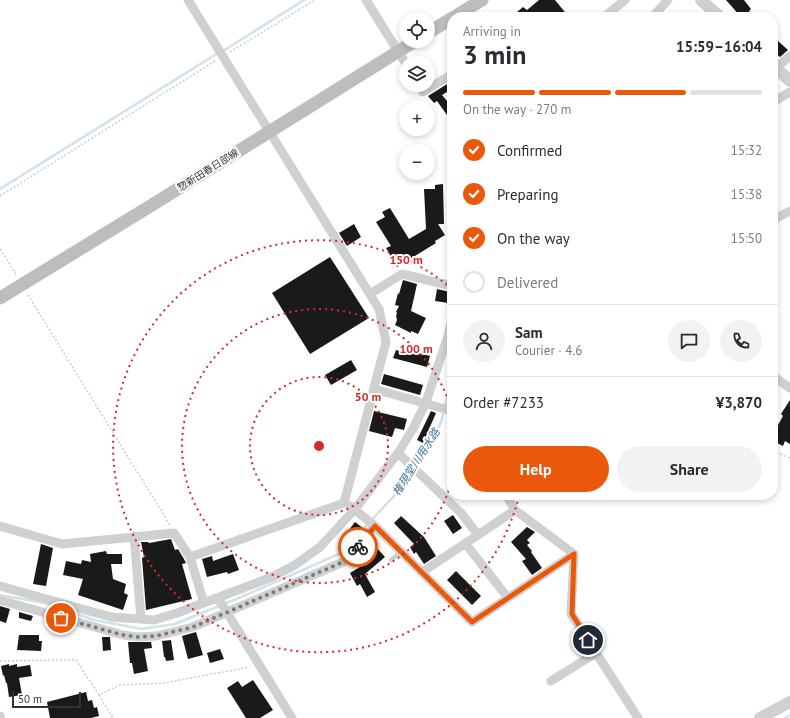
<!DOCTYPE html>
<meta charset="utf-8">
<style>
body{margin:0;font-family:"PT Sans","Noto Sans JP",sans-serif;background:#f2f2f3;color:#2b2b33;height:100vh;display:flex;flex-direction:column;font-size:15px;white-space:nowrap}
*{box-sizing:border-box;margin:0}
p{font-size:13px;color:#7c7c81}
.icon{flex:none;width:22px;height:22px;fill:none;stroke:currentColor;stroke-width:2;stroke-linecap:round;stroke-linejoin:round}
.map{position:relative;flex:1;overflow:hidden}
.details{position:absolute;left:447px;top:12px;width:331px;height:488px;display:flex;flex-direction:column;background:#fff;border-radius:16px;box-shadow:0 2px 6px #0003}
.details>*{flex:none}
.controls{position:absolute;left:399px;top:12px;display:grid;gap:8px}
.controls a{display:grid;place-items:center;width:36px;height:36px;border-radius:50%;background:#fff;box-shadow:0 2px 6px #0003;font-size:20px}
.scale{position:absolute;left:12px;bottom:10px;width:69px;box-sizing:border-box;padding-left:4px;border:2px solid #333;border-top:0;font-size:11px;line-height:14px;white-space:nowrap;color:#333;-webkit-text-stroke:3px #fff;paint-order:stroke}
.pin{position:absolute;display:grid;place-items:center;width:34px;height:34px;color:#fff;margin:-17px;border:2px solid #fff;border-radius:50%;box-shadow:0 1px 4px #0007}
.courier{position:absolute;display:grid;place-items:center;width:40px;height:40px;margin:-20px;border:3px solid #ea580c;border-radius:50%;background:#fff;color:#222;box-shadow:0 1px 5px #0007}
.head em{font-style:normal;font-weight:700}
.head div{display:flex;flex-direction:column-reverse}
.head{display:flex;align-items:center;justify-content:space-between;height:68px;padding:0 16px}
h1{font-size:26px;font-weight:700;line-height:30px}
.bar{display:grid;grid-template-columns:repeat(4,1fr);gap:6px 4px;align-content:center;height:48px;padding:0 16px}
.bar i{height:5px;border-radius:3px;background:#e1e1e2}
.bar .active{background:#ea580c}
.bar p{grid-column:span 4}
.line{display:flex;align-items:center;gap:10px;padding:0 16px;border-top:1px solid #e1e1e2}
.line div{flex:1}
.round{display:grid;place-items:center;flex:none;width:42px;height:42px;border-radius:21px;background:#f2f2f3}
ol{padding:0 16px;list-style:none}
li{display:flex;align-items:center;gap:12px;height:44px}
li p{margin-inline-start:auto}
li .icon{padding:4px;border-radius:50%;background:#ea580c;color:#fff;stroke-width:4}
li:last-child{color:#7c7c81}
li i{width:22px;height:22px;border:2px solid #e1e1e2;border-radius:50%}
.cta{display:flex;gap:8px;margin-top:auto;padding:8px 16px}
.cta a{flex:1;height:46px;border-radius:24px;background:#ea580c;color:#fff;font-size:16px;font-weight:700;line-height:46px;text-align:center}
.cta a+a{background:#f2f2f3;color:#2b2b33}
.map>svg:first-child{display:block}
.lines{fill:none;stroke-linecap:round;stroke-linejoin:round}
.stream{stroke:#cfe2ee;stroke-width:2.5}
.building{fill:#1a1a1a}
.path{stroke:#cdcdcd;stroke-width:1.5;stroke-dasharray:2 2;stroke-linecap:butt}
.service{stroke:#d0d0d0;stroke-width:4.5}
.minor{stroke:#d0d0d0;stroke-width:9}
.tertiary{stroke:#d0d0d0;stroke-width:12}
.secondary{stroke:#bdbdbd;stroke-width:13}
.done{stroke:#7a7a7a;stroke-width:4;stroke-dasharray:0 7.2}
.route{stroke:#ea580c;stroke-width:5}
.ring{fill:none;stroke:#d62828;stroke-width:2;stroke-dasharray:2 4}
.labels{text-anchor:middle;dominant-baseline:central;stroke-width:4;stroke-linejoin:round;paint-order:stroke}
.street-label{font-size:10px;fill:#333;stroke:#fff}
.water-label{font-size:11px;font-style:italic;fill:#3f7597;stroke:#fff}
.centre{fill:#d62828;stroke:#fff;stroke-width:2}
.ring-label{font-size:12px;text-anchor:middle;font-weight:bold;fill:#d62828;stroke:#fff;stroke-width:4;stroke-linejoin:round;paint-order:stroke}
</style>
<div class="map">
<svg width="790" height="718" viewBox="0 0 790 718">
<rect width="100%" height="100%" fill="#fff"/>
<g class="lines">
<!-- stream -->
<path class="stream" d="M 223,51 L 304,0
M 0,189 L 218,53
M 445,406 L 452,377
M 361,531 L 396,494 L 440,425 L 444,411
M 0,595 L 45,603 L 94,620 L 142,629 L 175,624 L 246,595 L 339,554 L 351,542
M 785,718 L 790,715"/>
</g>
<!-- building -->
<path class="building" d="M 539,0 L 555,0 L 569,17 L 511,17 L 523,7 L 527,10 Z
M 726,0 L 744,0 L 751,9 L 749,11 L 754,17 L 741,17 Z
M 778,41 L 788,50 L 780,57 L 773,51 L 773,46 Z
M 452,81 L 452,89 L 442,95 L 452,107 L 452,122 L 437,101 L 434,103 L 428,96 Z
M 443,184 L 444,224 L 438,224 L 445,235 L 435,241 L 436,243 L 397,267 L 386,248 L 391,246 L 376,222 L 385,217 L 382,212 L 390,208 L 409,239 L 426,229 L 424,189 L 435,189 L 435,185 Z
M 354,224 L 361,237 L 347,246 L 339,233 Z
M 330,257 L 369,318 L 310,354 L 272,293 Z
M 403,280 L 417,284 L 411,311 L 426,318 L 418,334 L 411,331 L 411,333 L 395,325 L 397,320 L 396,316 L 397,313 L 396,312 L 399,306 L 395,305 L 398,293 L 399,294 Z
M 437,289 L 450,292 L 448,303 L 435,301 Z
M 396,350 L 410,354 L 411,351 L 430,356 L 427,367 L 393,358 Z
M 351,360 L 357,370 L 331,385 L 325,375 Z
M 384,374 L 423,385 L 420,395 L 381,384 Z
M 790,400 L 790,444 L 785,441 L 783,446 L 773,441 L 773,434 L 783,416 L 781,414 Z
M 374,411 L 407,419 L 404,430 L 395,428 L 392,437 L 369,431 Z
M 431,411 L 436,413 L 423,443 L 417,440 Z
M 453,515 L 462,528 L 453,534 L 444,521 Z
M 401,516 L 424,537 L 436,556 L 424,564 L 416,552 L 414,554 L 410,547 L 414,544 L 394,523 Z
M 355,522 L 364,529 L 352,545 L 343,538 Z
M 527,527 L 535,532 L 527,540 L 530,543 L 527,545 L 532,551 L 531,552 L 542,568 L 532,575 L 522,561 L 526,559 L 511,542 Z
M 171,539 L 175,550 L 178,549 L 184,559 L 186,563 L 182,564 L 192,599 L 146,610 L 142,558 L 144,557 L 141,542 L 148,542 L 149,543 Z
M 41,544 L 53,548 L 46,586 L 33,584 Z
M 376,547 L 385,557 L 365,574 L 375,592 L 367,597 L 360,584 L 357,586 L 350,573 L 365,564 L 361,560 Z
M 106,551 L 107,554 L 122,554 L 122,564 L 111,564 L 113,579 L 126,584 L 124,593 L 128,595 L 123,610 L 78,595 L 83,579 L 63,575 L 66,561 L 81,564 L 82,560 L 91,562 L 90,554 Z
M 233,554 L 239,570 L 228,574 L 227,572 L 207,577 L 202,559 L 212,556 L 213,561 Z
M 456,571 L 481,596 L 472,605 L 447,580 Z
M 0,606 L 10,609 L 6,623 L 0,621 Z
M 19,612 L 33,616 L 31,621 L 19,618 Z
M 196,632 L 203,655 L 188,659 L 182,636 Z
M 19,635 L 39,635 L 39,641 L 42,641 L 41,651 L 17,650 Z
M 102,637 L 110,637 L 111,650 L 103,651 Z
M 171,640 L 174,660 L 166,661 L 165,657 L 164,657 L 162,641 Z
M 128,642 L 151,642 L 152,648 L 144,649 L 148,671 L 134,674 L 132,663 L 130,663 Z
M 220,649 L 224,659 L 210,663 L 207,653 Z
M 9,664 L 9,666 L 17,664 L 17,667 L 30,665 L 32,676 L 19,678 L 22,695 L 9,697 L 7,683 L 6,683 L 4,675 L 3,676 L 1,666 Z
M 253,680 L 273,710 L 260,718 L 246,718 L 227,688 L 238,681 L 242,687 Z
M 86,692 L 88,701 L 92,700 L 94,708 L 97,707 L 99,716 L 91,718 L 50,718 L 47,702 Z"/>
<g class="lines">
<!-- path -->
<path class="path" d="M 230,52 L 315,0
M 0,196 L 215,61
M 0,249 L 17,276
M 28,295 L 170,525
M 773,451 L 790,458
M 0,661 L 76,660 L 99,695 L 120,685 L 164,683 L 250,667
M 99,695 L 113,718"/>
<!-- service -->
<path class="service" d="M 391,560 L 401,552"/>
<!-- minor -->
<path class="minor" d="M 188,0 L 379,309 L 386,342 L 344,503 L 190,557
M 366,0 L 406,64
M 604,17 L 625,0
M 652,17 L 668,0
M 776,68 L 790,56
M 419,85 L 423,92 L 452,74
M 773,102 L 790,92
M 773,220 L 790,211
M 370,294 L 402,274 L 452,286
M 773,376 L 790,388
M 374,389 L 452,411
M 398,453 L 461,513 L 478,535 L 515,510 L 574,554 L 571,614 L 638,718
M 506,495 L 515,510
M 350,506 L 375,526 L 472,622 L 574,554
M 0,526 L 62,544 L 174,533 L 190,557 L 204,603
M 134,536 L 141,619
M 465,543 L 508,598
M 422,572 L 478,535
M 0,586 L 111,617 L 154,620 L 177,613 L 272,577 L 295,565 L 320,547 L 355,509 L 398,453 L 414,427 L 426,402 L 448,336 L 452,318
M 218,598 L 292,718
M 0,600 L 123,635 L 138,637 L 156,636 L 193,627 L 343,562 L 350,556 L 375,526
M 551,681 L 596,653
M 0,716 L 0,718"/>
<!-- tertiary -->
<path class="tertiary" d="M 701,0 L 720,17
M 773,65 L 790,81
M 760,718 L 790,702"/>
<!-- secondary -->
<path class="secondary" d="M 454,17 L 482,0
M 428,33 L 452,18
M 0,298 L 152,205 L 415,41"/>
</g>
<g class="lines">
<!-- done -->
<path class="done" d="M 61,618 L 123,635 L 138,637 L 156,636 L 193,627 L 343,562 L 350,556 L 358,547"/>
<!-- route -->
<path class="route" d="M 358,547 L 375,526 L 472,622 L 574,554 L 572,614 L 588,640"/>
</g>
<!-- distance rings -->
<g class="ring">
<circle cx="319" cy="446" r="69"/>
<path d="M452 479A137 137 0 1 1 452 413"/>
<path d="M519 496A206 206 0 1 1 451 288"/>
</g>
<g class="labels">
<!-- street labels -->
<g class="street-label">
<text transform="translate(208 170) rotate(-32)">惣新田春日部線</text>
</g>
<!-- water labels -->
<g class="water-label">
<text transform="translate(416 462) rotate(-57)">権現堂川用水路</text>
</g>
</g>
<circle cx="319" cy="446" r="6" class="centre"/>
<g class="ring-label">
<text x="406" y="264">150 m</text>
<text x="416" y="353">100 m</text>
<text x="368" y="401">50 m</text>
</g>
</svg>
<div class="controls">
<a><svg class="icon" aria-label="locate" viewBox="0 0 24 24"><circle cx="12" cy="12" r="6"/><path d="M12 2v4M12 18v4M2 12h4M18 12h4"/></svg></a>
<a><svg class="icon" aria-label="layers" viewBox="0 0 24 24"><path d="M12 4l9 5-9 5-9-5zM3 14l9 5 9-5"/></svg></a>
<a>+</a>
<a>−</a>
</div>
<div class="scale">50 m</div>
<div class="pin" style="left:61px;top:618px;background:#ea580c"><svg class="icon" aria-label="bag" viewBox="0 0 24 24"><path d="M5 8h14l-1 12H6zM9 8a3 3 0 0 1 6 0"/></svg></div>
<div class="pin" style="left:588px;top:640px;background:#1f2937"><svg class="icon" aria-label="home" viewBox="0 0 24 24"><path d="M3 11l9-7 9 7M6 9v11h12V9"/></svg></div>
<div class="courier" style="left:358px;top:547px"><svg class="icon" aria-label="bike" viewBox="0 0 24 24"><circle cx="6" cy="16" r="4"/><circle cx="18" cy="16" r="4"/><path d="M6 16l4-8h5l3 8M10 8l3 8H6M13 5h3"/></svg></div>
<section class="details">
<div class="head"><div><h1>3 min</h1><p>Arriving in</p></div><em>15:59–16:04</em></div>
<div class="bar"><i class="active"></i><i class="active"></i><i class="active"></i><i></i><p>On the way · 270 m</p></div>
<ol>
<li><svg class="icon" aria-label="check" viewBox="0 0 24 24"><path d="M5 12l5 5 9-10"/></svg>Confirmed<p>15:32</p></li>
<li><svg class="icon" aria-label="check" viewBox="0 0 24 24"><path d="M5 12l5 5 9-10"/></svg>Preparing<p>15:38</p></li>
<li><svg class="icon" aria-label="check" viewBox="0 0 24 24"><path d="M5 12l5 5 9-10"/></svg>On the way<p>15:50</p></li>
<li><i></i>Delivered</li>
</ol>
<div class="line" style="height:72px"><a class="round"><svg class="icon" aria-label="person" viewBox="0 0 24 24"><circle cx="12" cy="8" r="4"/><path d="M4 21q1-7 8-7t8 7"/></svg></a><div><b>Sam</b><p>Courier · 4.6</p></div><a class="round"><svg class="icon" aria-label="chat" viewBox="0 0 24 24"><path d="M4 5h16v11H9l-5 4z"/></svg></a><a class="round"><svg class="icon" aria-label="phone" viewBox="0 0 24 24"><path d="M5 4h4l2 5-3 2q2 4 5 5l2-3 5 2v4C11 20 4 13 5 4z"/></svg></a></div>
<div class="line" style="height:52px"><div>Order #7233</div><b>¥3,870</b></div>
<div class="cta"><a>Help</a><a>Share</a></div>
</section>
</div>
